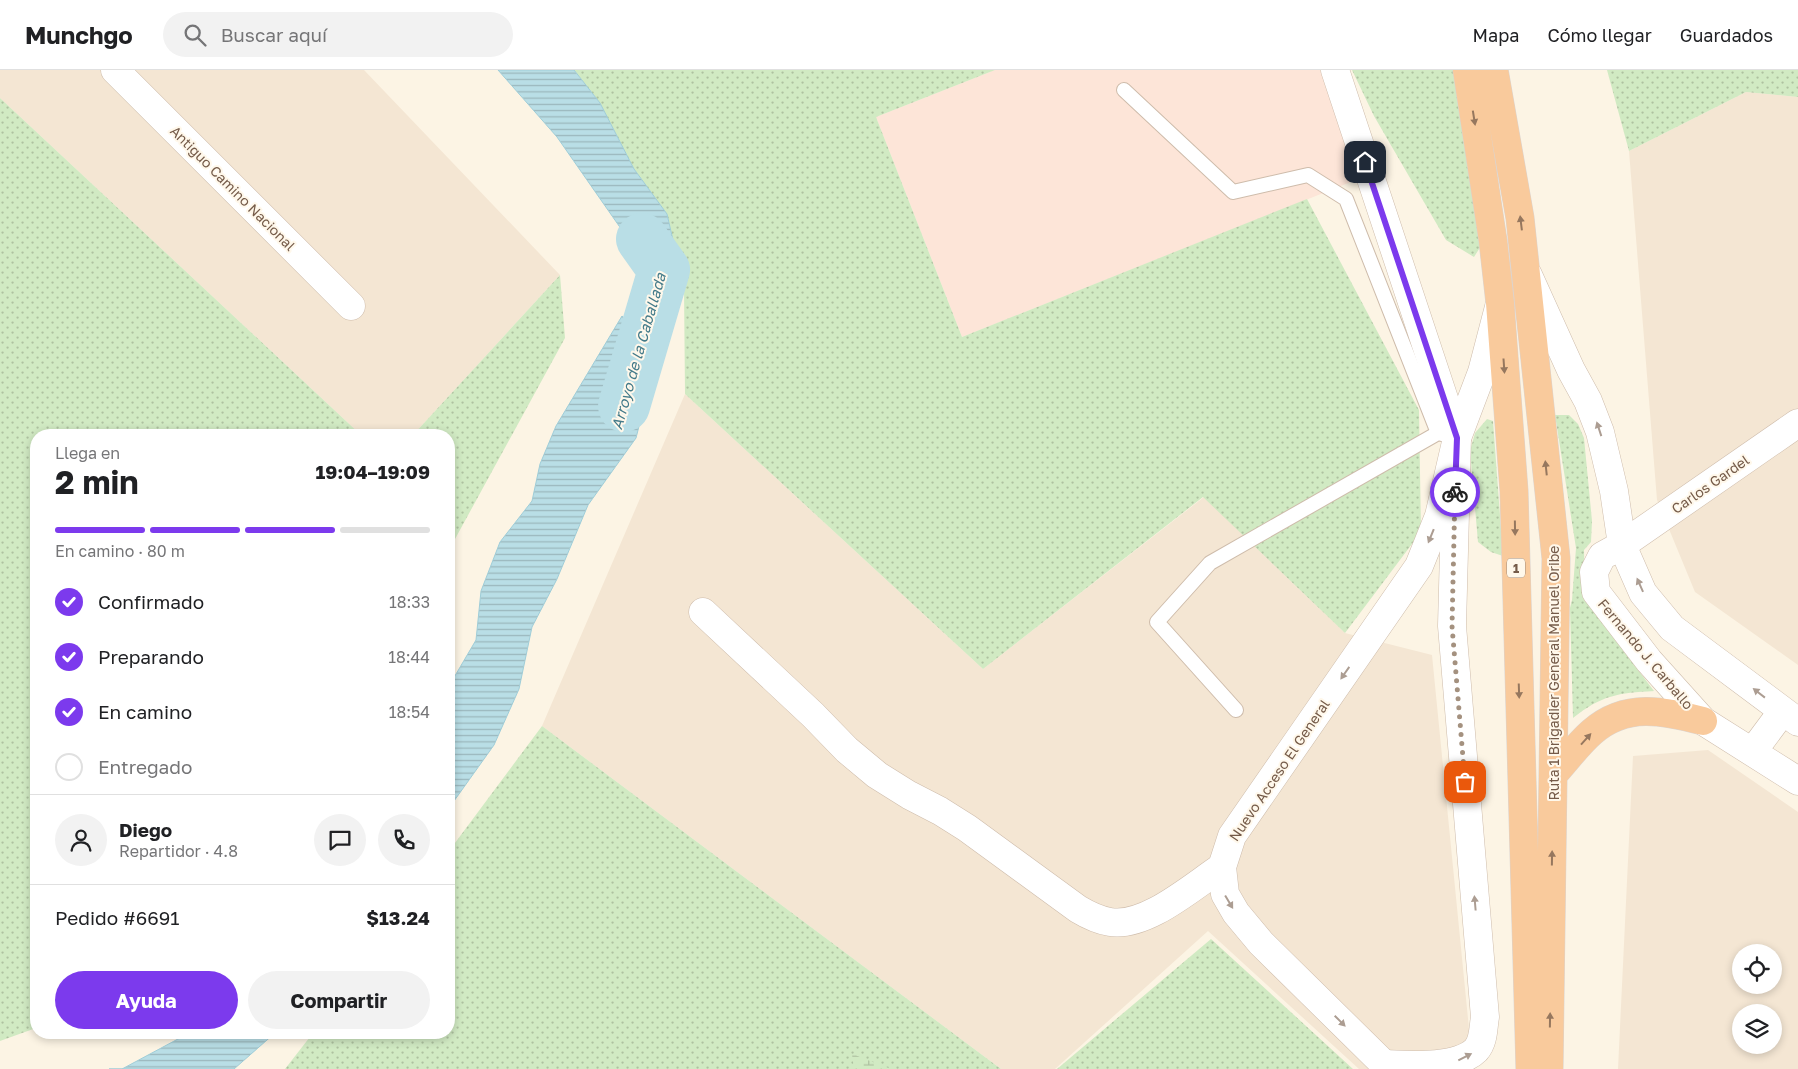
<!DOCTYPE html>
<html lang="es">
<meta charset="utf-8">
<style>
body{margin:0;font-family:"Golos Text",sans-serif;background:#f2f2f2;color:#202124;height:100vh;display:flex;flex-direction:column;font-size:19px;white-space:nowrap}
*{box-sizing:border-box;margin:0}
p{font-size:16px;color:#757577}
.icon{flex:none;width:28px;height:28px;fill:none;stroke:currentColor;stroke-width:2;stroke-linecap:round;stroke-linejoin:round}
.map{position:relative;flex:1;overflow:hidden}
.side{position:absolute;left:30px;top:359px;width:425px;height:610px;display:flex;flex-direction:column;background:#fff;border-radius:20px;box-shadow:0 2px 8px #0003}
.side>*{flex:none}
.tools{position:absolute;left:1732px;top:874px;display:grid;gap:10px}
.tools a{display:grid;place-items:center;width:50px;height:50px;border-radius:50%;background:#fff;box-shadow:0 2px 8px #0003;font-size:25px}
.pin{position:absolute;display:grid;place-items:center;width:42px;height:42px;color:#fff;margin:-21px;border-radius:10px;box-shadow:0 2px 8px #0006}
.courier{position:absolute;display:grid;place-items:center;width:50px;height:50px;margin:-25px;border:4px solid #7c3aed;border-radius:50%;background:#fff;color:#222;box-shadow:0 1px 6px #0007}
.overview em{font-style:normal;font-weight:700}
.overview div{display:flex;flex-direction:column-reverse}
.overview{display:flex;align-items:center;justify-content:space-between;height:85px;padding:0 25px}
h1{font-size:32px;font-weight:700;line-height:38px}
.bar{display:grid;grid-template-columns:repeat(4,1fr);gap:8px 5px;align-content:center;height:60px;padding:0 25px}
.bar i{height:6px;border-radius:4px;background:#e0e0e0}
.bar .selected{background:#7c3aed}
.bar p{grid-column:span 4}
.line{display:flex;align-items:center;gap:12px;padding:0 25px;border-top:1px solid #e0e0e0}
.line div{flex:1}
.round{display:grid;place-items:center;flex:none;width:52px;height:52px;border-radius:26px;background:#f2f2f2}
ol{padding:0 25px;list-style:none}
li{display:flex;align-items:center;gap:15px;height:55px}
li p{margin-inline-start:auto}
li .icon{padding:5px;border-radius:50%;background:#7c3aed;color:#fff;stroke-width:4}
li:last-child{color:#757577}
li i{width:28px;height:28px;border:2px solid #e0e0e0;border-radius:50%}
.button{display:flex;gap:10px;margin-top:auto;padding:10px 25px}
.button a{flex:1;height:58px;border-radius:30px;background:#7c3aed;color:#fff;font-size:20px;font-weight:700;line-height:58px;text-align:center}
.button a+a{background:#f2f2f2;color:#202124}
header{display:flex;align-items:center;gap:30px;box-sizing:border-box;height:70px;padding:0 25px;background:#fff;border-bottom:1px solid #e0e0e0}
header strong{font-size:24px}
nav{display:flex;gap:28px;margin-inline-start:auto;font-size:18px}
.search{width:350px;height:45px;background:#f2f2f2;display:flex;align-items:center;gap:12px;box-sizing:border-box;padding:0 18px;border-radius:28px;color:#757577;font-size:19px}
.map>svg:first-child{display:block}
.residential{fill:#f4e6d3;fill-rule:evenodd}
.commercial{fill:#fde5d8}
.grass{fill:url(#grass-dots)}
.wetland{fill:url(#wetland-marsh)}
.water{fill:url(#water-rules);stroke:#9fcdd8}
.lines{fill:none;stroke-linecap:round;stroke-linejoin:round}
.river{stroke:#b9dee6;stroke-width:52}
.service-casing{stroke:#cebcab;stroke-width:16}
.minor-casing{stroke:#cebcab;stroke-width:29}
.tertiary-casing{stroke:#cebcab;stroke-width:29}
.trunk-casing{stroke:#dbd4d0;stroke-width:29}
.service{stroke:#fff;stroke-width:14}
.minor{stroke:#fff;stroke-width:28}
.tertiary{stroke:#fff;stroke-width:28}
.trunk{stroke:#f9ca9c;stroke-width:28}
.oneway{fill:#96775e}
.oneway2{fill:#ac9d92}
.done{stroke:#a4917f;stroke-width:5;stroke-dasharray:0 9}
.route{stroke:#7c3aed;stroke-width:6}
.labels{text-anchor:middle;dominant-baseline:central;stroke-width:4;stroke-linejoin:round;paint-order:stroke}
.shield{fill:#fff8eb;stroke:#9e8a7a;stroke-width:1}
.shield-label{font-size:12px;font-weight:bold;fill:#755b49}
.street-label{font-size:14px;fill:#755b49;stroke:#fff8eb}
.water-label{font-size:15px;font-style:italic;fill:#437a89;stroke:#fff8eb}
</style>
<header>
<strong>Munchgo</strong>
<div class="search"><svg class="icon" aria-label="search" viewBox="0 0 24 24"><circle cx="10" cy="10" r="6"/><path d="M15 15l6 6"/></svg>Buscar aquí</div>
<nav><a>Mapa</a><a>Cómo llegar</a><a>Guardados</a></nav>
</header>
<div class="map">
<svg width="1798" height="999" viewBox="0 0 1798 999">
<defs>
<pattern id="grass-dots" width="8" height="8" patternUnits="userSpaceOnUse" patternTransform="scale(1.25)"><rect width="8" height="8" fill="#d1eac3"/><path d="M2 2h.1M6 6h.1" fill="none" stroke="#aec1a0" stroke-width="1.8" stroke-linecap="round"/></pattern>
<pattern id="wetland-marsh" width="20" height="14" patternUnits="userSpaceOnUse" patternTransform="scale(1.25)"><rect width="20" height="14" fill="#d1eac3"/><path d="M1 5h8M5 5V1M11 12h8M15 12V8" fill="none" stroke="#aec1a0"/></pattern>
<pattern id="water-rules" width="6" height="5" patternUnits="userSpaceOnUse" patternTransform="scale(1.25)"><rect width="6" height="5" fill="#b9dee6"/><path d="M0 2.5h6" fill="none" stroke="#9bb7bc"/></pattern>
</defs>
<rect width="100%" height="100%" fill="#fcf4e4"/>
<!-- residential -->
<path class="residential" d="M 0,0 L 364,0 L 560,205 L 413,365 L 361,365 L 0,28 Z
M 1746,22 L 1798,27 L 1798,595 L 1695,522 L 1657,430 L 1629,81 Z
M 685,324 L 983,599 L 1204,427 L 1345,563 L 1432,585 L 1473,999 L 1359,999 L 1208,861 L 1055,999 L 1001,999 L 542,656 Z
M 1708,680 L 1798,742 L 1798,999 L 1618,999 L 1633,686 ZM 1774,882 L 1774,915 L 1741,915 L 1741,882 ZM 1774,942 L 1774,975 L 1741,975 L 1741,942 Z"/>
<!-- commercial -->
<path class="commercial" d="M 995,0 L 1320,0 L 1366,106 L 962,267 L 876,47 Z"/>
<!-- grass -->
<path class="grass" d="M 574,0 L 995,0 L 876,47 L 962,267 L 1307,129 L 1419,340 L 1421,462 L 1345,563 L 1203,427 L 983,599 L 685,324 L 684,218 L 667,144 L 634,99 L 600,33 Z
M 1352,0 L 1455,0 L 1481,176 L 1474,187 L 1446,170 L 1374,46 Z
M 1607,0 L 1798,0 L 1798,27 L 1746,22 L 1629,81 Z
M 0,28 L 361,365 L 36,365 L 36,958 L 0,971 Z
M 560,205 L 565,268 L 449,480 L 449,365 L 413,365 Z
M 1555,345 L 1569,345 L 1578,354 L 1584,368 L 1592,451 L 1591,472 L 1584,480 L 1585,530 L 1654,621 C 1618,623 1602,625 1573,648 L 1570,538 L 1572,530 L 1576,478 Z
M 1487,349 L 1493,351 L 1503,486 L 1491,482 L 1478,472 L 1470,381 L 1475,363 Z
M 542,656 L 1001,999 L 285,999 L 313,963 L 449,962 L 449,781 Z
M 1211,869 L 1353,999 L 1057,999 Z"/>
<!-- wetland -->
<path class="wetland" d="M 852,984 L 891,999 L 854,999 Z"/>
<!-- water -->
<path class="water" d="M 498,0 L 574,0 L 600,33 L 634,99 L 667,144 L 684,218 L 672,250 L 637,215 L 640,186 L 557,67 Z
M 622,246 L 659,278 L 636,368 L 588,435 L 557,509 L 532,557 L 519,619 L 494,675 L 449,738 L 449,616 L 476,570 L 481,521 L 500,472 L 532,431 L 540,394 L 556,356 Z
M 191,962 L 275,963 L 234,999 L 109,999 L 122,999 Z"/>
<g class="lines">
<!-- river -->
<path class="river" d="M 624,336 L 664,200 L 642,169"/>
<!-- service casing -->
<g class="service-casing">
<path id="service" d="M 1124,20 L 1233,122 L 1308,105 L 1346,129 L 1438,363
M 1236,640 L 1157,552 L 1210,493 L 1438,363 L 1446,365"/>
</g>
<!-- minor casing -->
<g class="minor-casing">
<path id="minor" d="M 115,0 L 351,236
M 1335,0 L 1457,368 L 1452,556 L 1485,947 C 1483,958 1484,971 1476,980 C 1457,999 1408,995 1383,994
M 1622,475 L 1798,353
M 703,542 L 813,645 L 847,680 L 877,705 L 909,725 L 940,741 L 967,758 L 1078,839 C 1088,845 1098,850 1110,852 C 1146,858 1193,816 1222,797"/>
</g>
<!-- tertiary casing -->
<g class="tertiary-casing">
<path id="tertiary" d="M 1528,205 L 1571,300 L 1588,331 L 1600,362 L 1614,421 L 1622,475 L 1643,523 L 1672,558 L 1798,652
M 1622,475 L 1602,486 L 1594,502 L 1596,522 L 1649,591 L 1703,651 L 1798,711
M 1753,681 L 1782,642
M 1389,999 L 1261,873 L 1236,843 L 1225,824 L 1222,797 L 1232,766 L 1419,496 L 1439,446 L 1457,368 L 1482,302 L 1499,237"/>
</g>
<!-- trunk casing -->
<g class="trunk-casing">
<path id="trunk" d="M 1467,0 L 1493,171 L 1500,233 L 1514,421 L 1530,999
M 1494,0 L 1520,148 L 1556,488 L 1549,999
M 1553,705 C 1566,691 1578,674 1592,662 C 1626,632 1664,641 1703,651"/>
</g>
<!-- service -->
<use href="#service" class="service"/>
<!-- minor -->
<use href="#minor" class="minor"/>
<!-- tertiary -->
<use href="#tertiary" class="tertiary"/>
<!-- trunk -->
<use href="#trunk" class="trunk"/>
</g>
<!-- one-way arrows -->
<defs><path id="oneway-solid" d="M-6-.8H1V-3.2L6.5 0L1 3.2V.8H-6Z" transform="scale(1.25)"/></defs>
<g class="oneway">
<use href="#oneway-solid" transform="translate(1474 48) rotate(81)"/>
<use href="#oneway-solid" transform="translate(1521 153) rotate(-97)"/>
<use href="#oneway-solid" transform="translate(1504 296) rotate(86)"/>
<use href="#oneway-solid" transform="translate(1546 398) rotate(-96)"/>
<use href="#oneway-solid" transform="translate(1515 458) rotate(89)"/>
<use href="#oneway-solid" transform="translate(1519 621) rotate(88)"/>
<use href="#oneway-solid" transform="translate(1586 669) rotate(-48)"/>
<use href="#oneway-solid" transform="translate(1552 788) rotate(-89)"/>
<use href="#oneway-solid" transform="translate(1550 950) rotate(-89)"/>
</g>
<g class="oneway2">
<use href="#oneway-solid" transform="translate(1599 359) rotate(-108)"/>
<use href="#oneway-solid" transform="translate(1431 466) rotate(112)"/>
<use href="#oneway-solid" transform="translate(1640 515) rotate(-114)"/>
<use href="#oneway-solid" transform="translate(1345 603) rotate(125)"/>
<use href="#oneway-solid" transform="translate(1759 623) rotate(-142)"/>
<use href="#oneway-solid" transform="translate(1229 832) rotate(59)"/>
<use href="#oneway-solid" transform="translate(1475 833) rotate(-95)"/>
<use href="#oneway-solid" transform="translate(1340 951) rotate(45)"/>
<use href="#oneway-solid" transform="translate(1465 987) rotate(-27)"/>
</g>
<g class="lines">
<!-- done -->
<path class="done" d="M 1455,422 L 1452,556 L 1465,712"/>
<!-- route -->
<path class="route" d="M 1365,92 L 1457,368 L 1455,422"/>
</g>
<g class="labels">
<!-- shield labels -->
<rect class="shield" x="1507" y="488.5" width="18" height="19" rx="4"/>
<g class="shield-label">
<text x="1516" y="498">1</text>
</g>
<!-- street labels -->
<g class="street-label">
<text transform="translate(233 118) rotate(45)">Antiguo Camino Nacional</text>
<text transform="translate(1710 414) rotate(-35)">Carlos Gardel</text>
<text transform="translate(1646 584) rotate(50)">Fernando J. Carballo</text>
<text transform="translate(1553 603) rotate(-90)">Ruta 1 Brigadier General Manuel Oribe</text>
<text transform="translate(1279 700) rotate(-56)">Nuevo Acceso El General</text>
</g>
<!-- water labels -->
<g class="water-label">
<text transform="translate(638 281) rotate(-74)">Arroyo de la Caballada</text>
</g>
</g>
</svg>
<div class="tools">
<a><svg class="icon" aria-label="locate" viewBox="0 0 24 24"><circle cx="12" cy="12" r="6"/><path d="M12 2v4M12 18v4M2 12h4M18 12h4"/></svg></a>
<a><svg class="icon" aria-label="layers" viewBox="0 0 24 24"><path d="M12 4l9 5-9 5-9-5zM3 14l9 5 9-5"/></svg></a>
</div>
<div class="pin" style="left:1465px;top:712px;background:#ea580c"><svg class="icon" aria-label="bag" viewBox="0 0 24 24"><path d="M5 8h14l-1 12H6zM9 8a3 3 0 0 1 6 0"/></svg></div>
<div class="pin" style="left:1365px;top:92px;background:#1f2937"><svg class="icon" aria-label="home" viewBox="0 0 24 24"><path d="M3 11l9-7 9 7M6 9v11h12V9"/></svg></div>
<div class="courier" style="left:1455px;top:422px"><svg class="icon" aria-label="bike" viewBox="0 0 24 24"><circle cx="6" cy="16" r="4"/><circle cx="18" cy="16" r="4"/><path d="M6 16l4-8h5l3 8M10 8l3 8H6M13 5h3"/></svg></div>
<section class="side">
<div class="overview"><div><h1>2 min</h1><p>Llega en</p></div><em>19:04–19:09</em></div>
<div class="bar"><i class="selected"></i><i class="selected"></i><i class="selected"></i><i></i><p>En camino · 80 m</p></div>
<ol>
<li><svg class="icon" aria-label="check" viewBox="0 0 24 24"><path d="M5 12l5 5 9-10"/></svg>Confirmado<p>18:33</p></li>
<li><svg class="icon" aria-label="check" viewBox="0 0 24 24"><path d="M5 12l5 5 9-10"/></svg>Preparando<p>18:44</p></li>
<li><svg class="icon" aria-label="check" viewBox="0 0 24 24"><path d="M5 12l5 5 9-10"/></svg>En camino<p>18:54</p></li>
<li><i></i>Entregado</li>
</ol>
<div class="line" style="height:90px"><a class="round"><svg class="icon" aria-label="person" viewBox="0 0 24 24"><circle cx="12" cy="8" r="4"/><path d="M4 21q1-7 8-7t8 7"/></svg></a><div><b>Diego</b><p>Repartidor · 4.8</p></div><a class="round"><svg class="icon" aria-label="chat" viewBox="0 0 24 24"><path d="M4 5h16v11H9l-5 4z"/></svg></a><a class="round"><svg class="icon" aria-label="phone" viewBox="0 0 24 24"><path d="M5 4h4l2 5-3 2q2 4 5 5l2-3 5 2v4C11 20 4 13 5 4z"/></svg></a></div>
<div class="line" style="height:65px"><div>Pedido #6691</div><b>$13.24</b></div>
<div class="button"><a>Ayuda</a><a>Compartir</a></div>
</section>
</div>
